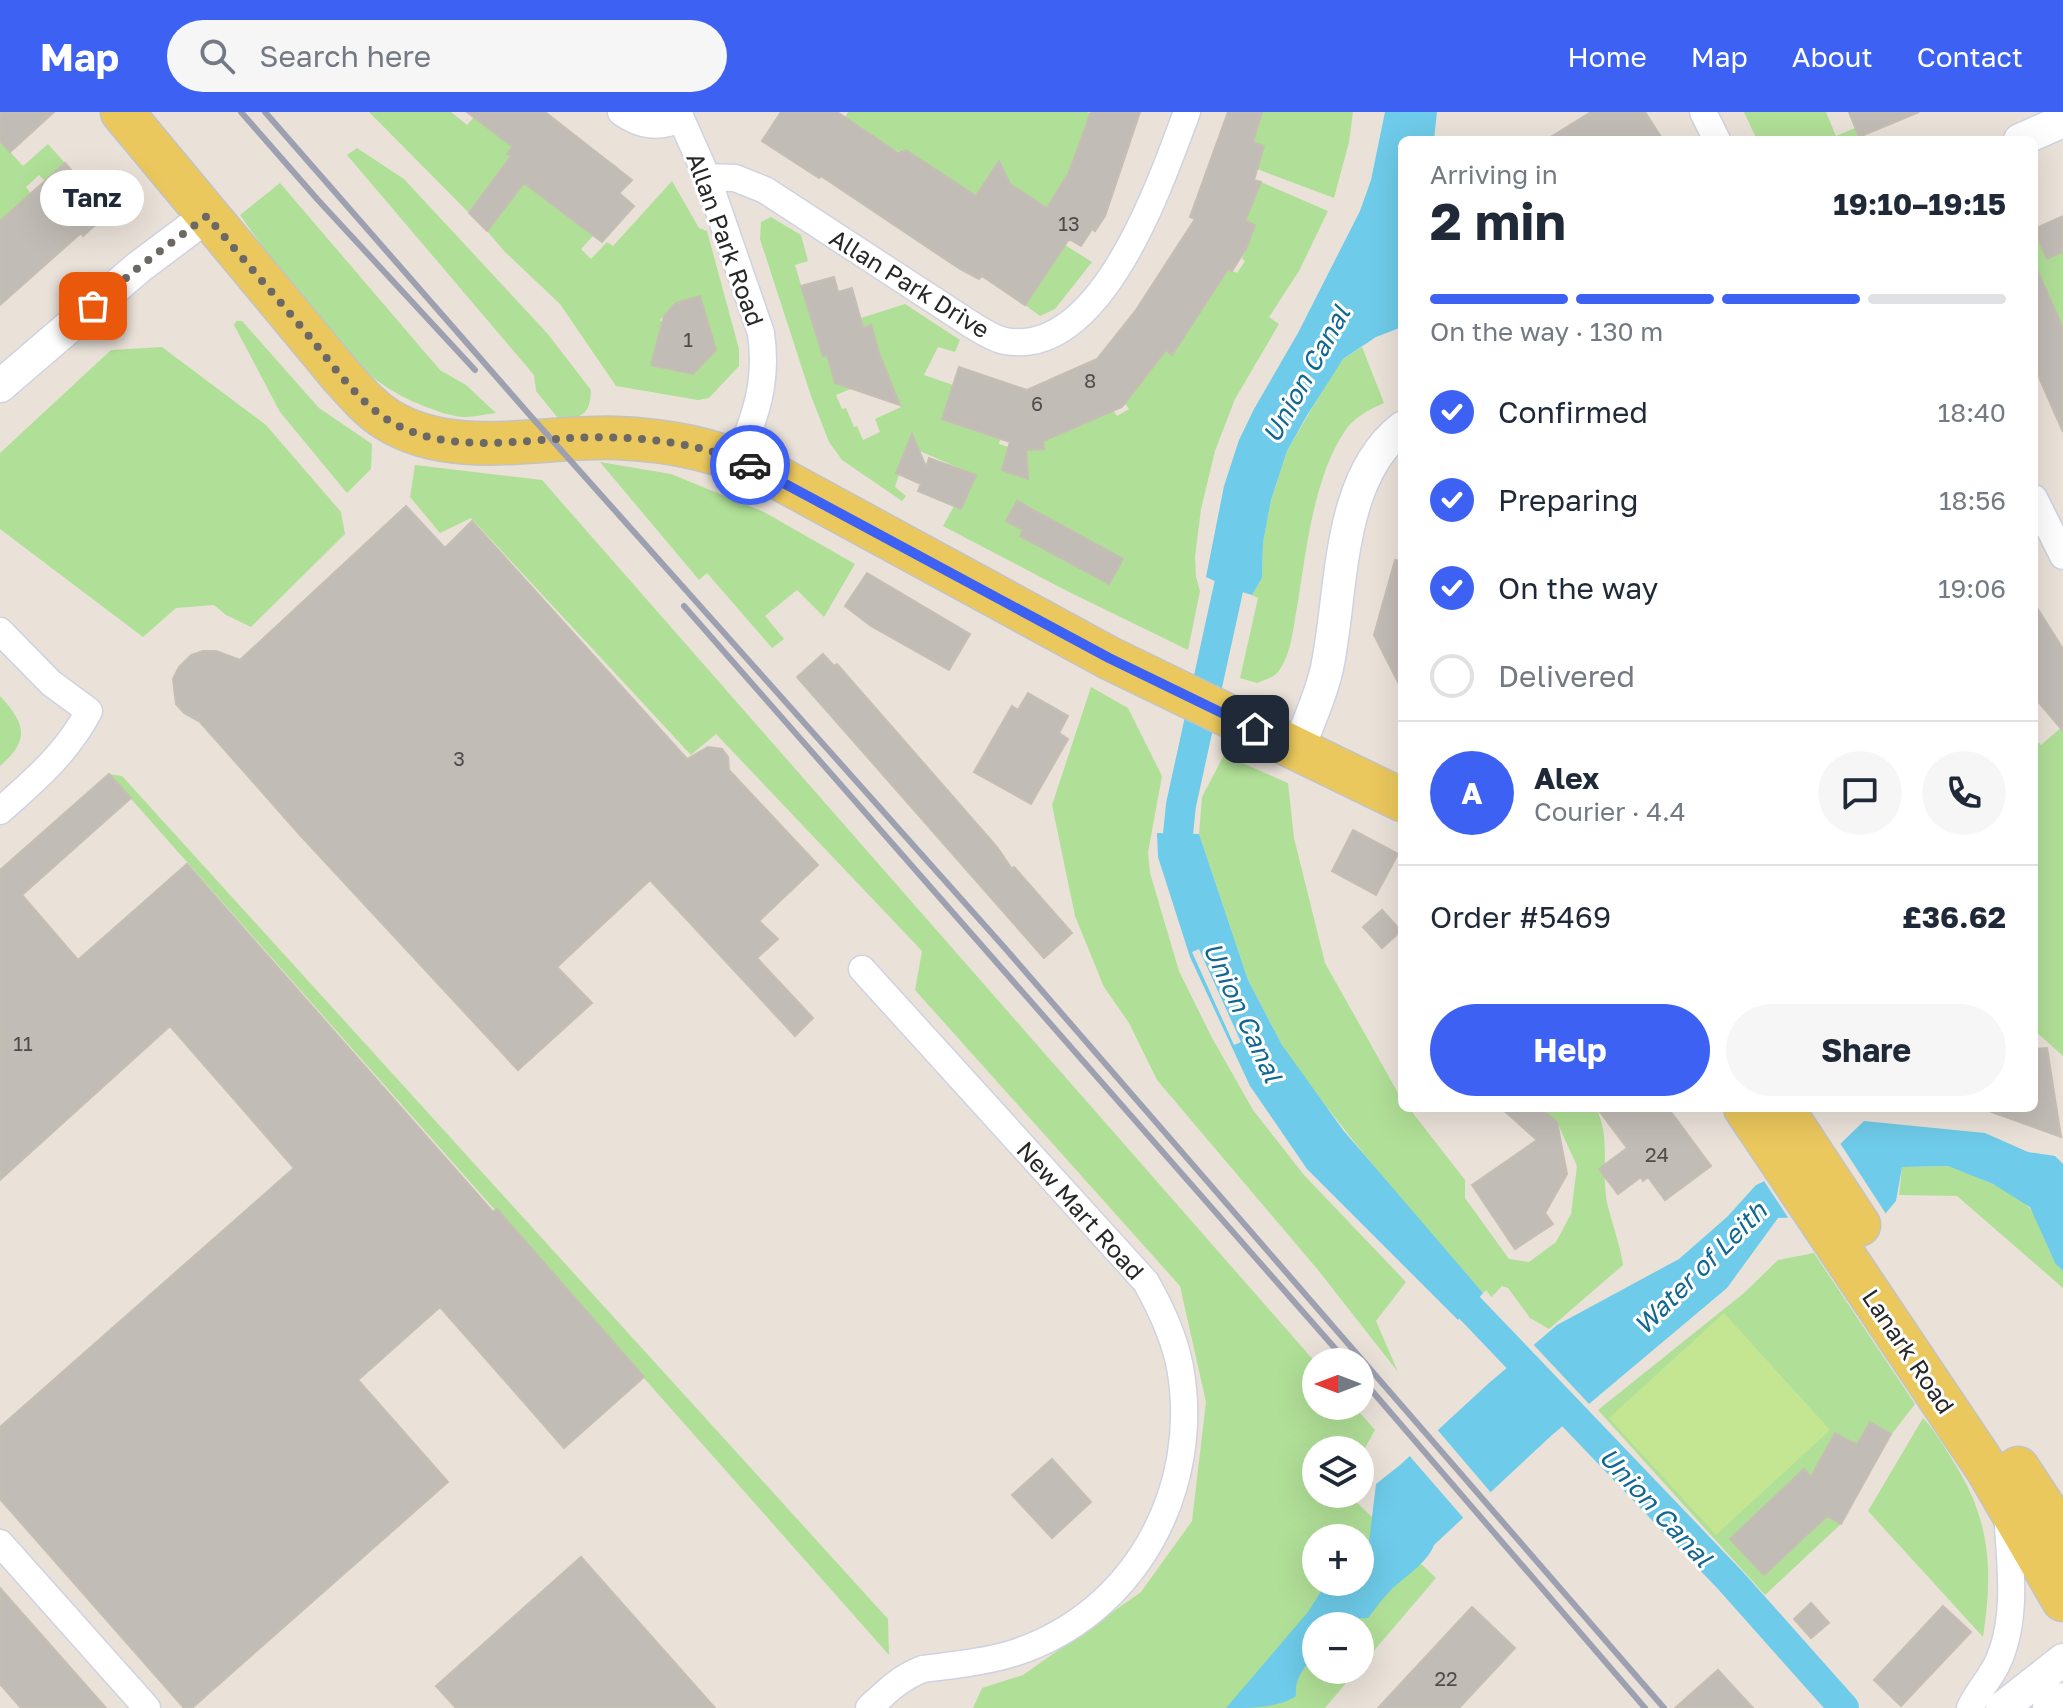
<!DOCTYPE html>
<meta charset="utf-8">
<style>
body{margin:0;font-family:"Golos Text",sans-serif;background:#f6f6f7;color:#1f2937;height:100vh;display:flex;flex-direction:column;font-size:30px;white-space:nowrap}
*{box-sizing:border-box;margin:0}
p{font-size:26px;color:#747a83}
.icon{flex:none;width:44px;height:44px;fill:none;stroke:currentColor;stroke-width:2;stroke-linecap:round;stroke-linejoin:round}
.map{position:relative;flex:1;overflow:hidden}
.drawer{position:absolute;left:1398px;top:24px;width:640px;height:976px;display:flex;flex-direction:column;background:#fff;border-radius:12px;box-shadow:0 8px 32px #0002}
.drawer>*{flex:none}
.needle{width:52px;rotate:270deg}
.fabs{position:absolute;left:1302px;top:1236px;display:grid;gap:16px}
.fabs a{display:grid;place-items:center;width:72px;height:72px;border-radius:50%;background:#fff;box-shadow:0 8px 32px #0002;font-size:40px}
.pin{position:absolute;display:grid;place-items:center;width:68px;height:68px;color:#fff;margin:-34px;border-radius:16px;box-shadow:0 4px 12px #0006}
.courier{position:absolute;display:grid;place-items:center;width:80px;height:80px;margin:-40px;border:6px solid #3d62f3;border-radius:50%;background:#fff;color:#222;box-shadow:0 2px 10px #0007}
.bubble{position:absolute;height:56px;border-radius:28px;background:#fff;box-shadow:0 8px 32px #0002;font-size:26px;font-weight:700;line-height:56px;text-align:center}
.summary em{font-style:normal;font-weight:700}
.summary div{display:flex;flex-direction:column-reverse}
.summary{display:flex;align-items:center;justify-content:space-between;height:136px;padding:0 32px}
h1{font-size:52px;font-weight:700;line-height:60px}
.bar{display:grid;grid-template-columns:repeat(4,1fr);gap:12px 8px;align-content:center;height:96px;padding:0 32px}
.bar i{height:10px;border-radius:6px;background:#e0e1e3}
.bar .current{background:#3d62f3}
.bar p{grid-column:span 4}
.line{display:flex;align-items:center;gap:20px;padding:0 32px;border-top:2px solid #e0e1e3}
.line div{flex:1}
.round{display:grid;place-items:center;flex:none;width:84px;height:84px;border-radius:42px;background:#f6f6f7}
ol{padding:0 32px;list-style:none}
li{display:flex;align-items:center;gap:24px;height:88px}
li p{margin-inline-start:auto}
li .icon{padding:8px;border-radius:50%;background:#3d62f3;color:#fff;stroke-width:4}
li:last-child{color:#747a83}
li i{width:44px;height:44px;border:4px solid #e0e1e3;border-radius:50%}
.button{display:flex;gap:16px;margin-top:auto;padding:16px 32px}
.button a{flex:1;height:92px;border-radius:48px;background:#3d62f3;color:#fff;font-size:32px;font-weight:700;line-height:92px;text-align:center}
.button a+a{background:#f6f6f7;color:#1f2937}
header{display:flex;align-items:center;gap:48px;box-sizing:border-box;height:112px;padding:0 40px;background:#3d62f3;color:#fff}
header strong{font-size:38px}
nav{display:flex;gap:44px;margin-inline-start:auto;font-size:28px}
.search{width:560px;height:72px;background:#f6f6f7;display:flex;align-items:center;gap:20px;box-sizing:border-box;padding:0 28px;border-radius:44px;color:#747a83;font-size:30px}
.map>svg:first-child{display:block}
.green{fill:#b0df97;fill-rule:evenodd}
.pitch{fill:#c4e693}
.water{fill:#6ecbe9}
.pier{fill:#eae2d9}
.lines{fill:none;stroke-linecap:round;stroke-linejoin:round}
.canal{stroke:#6ecbe9;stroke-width:30}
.building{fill:#c2bcb6;stroke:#c5beb3;stroke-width:2}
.minor-casing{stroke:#cfd2e0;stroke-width:29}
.tertiary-casing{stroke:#cfd2e0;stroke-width:35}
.primary-casing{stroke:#c3c3c3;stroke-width:45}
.minor{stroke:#fff;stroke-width:26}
.tertiary{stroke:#fff;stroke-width:32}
.primary{stroke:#ebc85d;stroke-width:42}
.rail{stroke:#9ca0b1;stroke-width:6}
.done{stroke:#6b6865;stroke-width:8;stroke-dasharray:0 14.4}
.route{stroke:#3d62f3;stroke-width:10}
.labels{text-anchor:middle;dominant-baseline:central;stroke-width:6;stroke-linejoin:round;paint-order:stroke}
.number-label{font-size:20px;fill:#4e4c4b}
.street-label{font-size:24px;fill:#272727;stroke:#fff}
.water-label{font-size:26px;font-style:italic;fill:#126791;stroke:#fff}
</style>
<header>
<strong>Map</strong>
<div class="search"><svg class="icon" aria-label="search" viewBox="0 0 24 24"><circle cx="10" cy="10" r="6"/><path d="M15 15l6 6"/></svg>Search here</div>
<nav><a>Home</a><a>Map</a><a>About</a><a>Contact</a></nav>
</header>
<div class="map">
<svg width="2063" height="1596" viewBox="0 0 2063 1596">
<rect width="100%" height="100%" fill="#eae2d9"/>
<!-- green -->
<path class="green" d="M 369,0 L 451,0 L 467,13 L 474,5 L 513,34 L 508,42 L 510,44 L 469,101 Z
M 848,0 L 1087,0 L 1104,6 L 1047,96 L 1032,86 L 1024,98 L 1035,114 L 1092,150 L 1055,197 L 1040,204 L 1025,193 L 1051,154 L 999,50 L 952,122 L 950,66 L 932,55 L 891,36 L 850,32 L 860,16 L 845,5 Z
M 1262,0 L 1353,0 L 1349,30 L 1334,86 L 1257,57 L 1264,34 L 1253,30 Z
M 1744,0 L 1826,0 L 1836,24 L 1855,16 L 1860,28 L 1757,28 Z
M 563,19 L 542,85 L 559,97 L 600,43 L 618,55 L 578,99 L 606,110 L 581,137 L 591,147 L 607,130 L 613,134 L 672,69 L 699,116 L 707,119 L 739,237 L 739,254 L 709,286 L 698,288 L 616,274 L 560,192 L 505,140 L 487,119 ZM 676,191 L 716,238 L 693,262 L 652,253 L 668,217 L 660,208 Z
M 0,29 L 23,54 L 48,32 L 65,51 L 45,69 L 39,63 L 26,75 L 31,82 L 0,109 Z
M 357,36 L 404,67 L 547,221 L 591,278 C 590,303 584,303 561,310 L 536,279 L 534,263 L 347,43 Z
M 1261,70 L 1328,99 L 1299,159 L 1269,205 L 1279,212 L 1235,287 L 1215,339 L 1201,397 L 1195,445 L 1196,465 L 1200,479 L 1188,538 L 1067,479 L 943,414 L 954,394 L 961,397 L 975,363 L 908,334 L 895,375 L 906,384 L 902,389 L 842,348 L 829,330 L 811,284 L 760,127 L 761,110 L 771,105 L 801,123 L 808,149 L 795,153 L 812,210 L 858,197 L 861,206 L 905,192 L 960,228 L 955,240 L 938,235 L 924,263 L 953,273 L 1000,327 L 999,332 L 1009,335 L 1028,366 L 1026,338 L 1044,336 L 1041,313 L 1074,305 L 1078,314 L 1102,304 L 1105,285 L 1117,304 L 1129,297 L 1112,275 L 1162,235 L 1172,242 L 1181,230 L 1171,222 L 1228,157 L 1237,161 L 1245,149 L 1242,147 L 1255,113 L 1235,105 ZM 887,262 L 901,295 L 875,307 L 880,320 L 863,328 L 857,314 L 854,315 L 846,296 L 842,297 L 836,283 ZM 1006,408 L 1123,448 L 1109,472 L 1021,424 L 1023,418 Z
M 280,71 L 440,258 L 466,273 L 496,301 C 486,302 475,305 466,305 C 452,305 437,299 424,294 C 339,262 292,174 240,103 Z
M 2034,118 L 2047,146 L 2063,140 L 2063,239 L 2034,182 Z
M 236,209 L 242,209 L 319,296 L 372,332 L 371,357 L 347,381 L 280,300 L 234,213 Z
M 162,235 L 266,313 L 341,400 L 345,422 L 251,515 L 226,503 L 214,493 L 176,496 L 143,525 L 0,417 L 0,341 L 111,238 Z
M 1362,235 L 1384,291 C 1370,297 1353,306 1345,319 C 1313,366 1306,441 1297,496 C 1293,516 1291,544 1278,560 C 1273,566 1264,568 1257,571 L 1240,566 L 1258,486 L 1252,483 L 1262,466 L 1263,431 L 1271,388 L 1287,339 L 1332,262 L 1343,247 Z
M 600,350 L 671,362 L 764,400 L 855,452 L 824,505 L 797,478 L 765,504 L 784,527 L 772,536 L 707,461 L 699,468 Z
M 415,353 L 542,368 L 1316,1251 L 1316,1294 L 1354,1294 L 1375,1318 L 1360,1345 L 1360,1338 L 1316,1338 L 1316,1382 L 1348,1382 L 1436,1466 L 1360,1555 L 1360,1514 L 1316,1514 L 1316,1558 L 1357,1558 L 1325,1596 L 973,1596 L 982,1576 L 1023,1563 L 1141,1480 L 1192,1409 L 1206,1290 L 1180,1174 L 915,878 L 922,839 L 716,622 L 691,643 L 471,406 L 440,421 L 410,385 ZM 1316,1426 L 1360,1426 L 1360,1470 L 1316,1470 Z
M 1091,575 L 1128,596 L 1162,664 L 1148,740 L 1150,761 L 1179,859 L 1211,924 L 1253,998 L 1304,1063 L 1406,1170 L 1376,1209 L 1398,1260 L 1318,1158 L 1157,968 L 1129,911 L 1104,875 L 1075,804 L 1052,693 Z
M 0,584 C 26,612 30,628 0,654 Z
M 2063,614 L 2063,944 L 2034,918 L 2034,626 L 2041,633 Z
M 1224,643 L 1288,671 L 1294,726 L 1325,851 L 1402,988 L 1402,996 L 1409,996 L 1465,1068 L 1465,1086 L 1509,1147 L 1529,1150 L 1556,1130 L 1571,1102 L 1577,1054 L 1557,1010 L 1540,996 L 1596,996 C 1611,1025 1601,1059 1607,1091 C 1612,1112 1620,1132 1623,1153 L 1549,1217 L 1530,1206 L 1508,1176 L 1502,1174 L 1489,1188 L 1387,1071 L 1302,964 L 1282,933 L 1248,868 L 1199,722 L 1202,685 Z
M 109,662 L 122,664 L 888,1507 L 889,1543 Z
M 1948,1054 C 1968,1062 2020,1080 2031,1098 C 2044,1117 2046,1142 2063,1159 L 2063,1176 L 1957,1084 L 1899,1083 L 1902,1055 Z
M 1814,1141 L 1915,1292 L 1891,1323 L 1841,1412 L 1765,1483 L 1598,1298 L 1744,1181 L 1778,1148 Z
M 1923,1306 C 1936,1320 1945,1336 1955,1352 C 1991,1410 1993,1459 1983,1525 L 1868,1399 Z"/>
<!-- pitch -->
<path class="pitch" d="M 1724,1201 L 1830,1318 L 1716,1423 L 1609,1306 Z"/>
<!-- water -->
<path class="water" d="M 1385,0 L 1437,0 L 1434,28 L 1402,28 L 1402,215 L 1376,225 L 1343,247 L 1306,305 L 1287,339 L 1271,388 L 1263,431 L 1262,466 L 1252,483 L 1229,476 L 1206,465 L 1224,374 L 1239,328 L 1254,297 L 1298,221 L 1360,99 L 1371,68 Z
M 1157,721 L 1199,722 L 1248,868 L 1282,933 L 1343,1018 L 1489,1188 L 1462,1212 L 1307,1057 L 1250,974 L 1190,845 L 1158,745 Z
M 1864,1009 L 1985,1021 L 2028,1040 L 2055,1044 L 2063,1052 L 2063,1159 L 2055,1151 L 2030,1095 L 1993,1072 L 1948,1054 L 1902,1055 L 1896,1089 L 1885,1102 L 1778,1106 L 1727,1176 L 1552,1323 L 1434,1433 C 1427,1452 1402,1466 1389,1480 C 1381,1488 1375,1497 1368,1506 L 1350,1507 L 1348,1514 L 1316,1514 L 1316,1543 C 1305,1553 1294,1567 1296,1584 C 1279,1596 1249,1596 1226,1596 L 1308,1500 L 1327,1470 L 1360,1470 L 1360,1438 L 1369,1430 L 1376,1372 L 1400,1353 L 1489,1271 L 1557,1213 L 1679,1147 L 1727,1105 L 1756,1073 L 1835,1037 Z"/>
<!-- pier -->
<path class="pier" d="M 1199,837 L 1241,930 L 1234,933 L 1192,840 Z
M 1838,1028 L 1888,1105 L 1791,1110 L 1762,1066 L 1833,1033 Z
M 1486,1178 L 1493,1187 L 1500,1220 L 1496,1224 L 1474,1222 L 1455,1211 Z
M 1531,1230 L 1591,1294 L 1567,1315 L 1508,1250 Z
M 1435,1315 L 1493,1383 L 1466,1409 L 1407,1341 Z"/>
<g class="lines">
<!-- canal -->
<path class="canal" d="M 1186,762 L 1178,722 L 1181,693 L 1237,437
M 1466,1192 L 1730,1468 L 1844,1596"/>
</g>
<!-- building -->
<path class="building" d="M 0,0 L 54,0 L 10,40 L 0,29 Z
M 467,0 L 545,0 L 632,68 L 619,81 L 634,94 L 602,130 L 524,71 L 487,119 L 469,101 L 511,44 L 507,42 L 513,35 Z
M 781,0 L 837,0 L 898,41 L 906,38 L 976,84 L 999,49 L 1010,72 L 1047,96 L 1069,60 L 1091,0 L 1140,0 L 1105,104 L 1095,119 L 1092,117 L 1081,134 L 1069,127 L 1025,193 L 982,164 L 979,167 L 960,157 L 821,64 L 819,66 L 762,29 Z
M 1228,0 L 1262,0 L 1253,30 L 1264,34 L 1254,68 L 1261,70 L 1245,109 L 1255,113 L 1247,135 L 1232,159 L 1228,157 L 1172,243 L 1166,238 L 1122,295 L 1043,329 L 1044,337 L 1026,338 L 1028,367 L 1002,358 L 1010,330 L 942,307 L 959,255 L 1027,278 L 1097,247 L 1136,198 L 1195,107 L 1190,105 Z
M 1591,0 L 1645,0 L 1663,28 L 1546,28 Z
M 1849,0 L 1919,0 L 1859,25 Z
M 65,51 L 109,101 L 83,124 L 81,121 L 0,193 L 0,109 Z
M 2063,104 L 2063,140 L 2047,147 L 2034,117 Z
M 2034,151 L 2063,216 L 2063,320 L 2034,254 Z
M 834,165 L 838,180 L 852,176 L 863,216 L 871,213 L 880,244 L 900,293 L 835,271 L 827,243 L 823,244 L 801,174 Z
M 700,184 L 716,238 L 693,262 L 651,253 L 664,204 L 676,191 Z
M 912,322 L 926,355 L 929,346 L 976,363 L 961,397 L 918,379 L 921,372 L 896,361 Z
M 1017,389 L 1123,447 L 1109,472 L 1020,424 L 1023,418 L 1006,409 Z
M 406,394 L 445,436 L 472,409 L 687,647 L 708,635 L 722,637 L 728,645 L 729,658 L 818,753 L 759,809 L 778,827 L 757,846 L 813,906 L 795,924 L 650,768 L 557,855 L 592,891 L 518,958 L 300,723 L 200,610 L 184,601 L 176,592 L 173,567 L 179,555 L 191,543 L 203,539 L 216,539 L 240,548 Z
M 1395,448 L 1402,449 L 1402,578 L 1374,523 Z
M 867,461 L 970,522 L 949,558 L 871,514 L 845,494 Z
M 2034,491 L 2063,537 L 2063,619 L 2034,585 Z
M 823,542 L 834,554 L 837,552 L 997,735 L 1012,757 L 1014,755 L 1072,821 L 1044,846 L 797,565 Z
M 1028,581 L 1068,604 L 1059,621 L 1068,627 L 1031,692 L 974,660 L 1012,594 L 1018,598 Z
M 109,662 L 131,686 L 22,783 L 78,848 L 187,752 L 493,1100 L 497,1097 L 644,1265 L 564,1336 L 440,1195 L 358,1268 L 448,1370 L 192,1596 L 184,1596 L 0,1387 L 0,1315 L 294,1056 L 170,914 L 0,1068 L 0,758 Z
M 1353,718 L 1398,742 L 1376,783 L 1332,759 Z
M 1382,798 L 1401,819 L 1382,836 L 1363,815 Z
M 2047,936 L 2061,1025 L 1989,999 L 1989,996 L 2034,996 L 2034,937 Z
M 1501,996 L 1540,996 L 1557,1010 L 1567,1062 L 1545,1101 L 1553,1112 L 1515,1137 L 1472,1073 L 1537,1028 Z
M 1597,996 L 1668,996 L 1711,1054 L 1665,1088 L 1648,1065 L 1643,1069 L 1641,1065 L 1618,1082 L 1599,1057 L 1627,1036 Z
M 1870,1310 L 1891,1322 L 1841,1412 L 1827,1404 L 1764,1463 L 1730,1427 L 1804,1357 L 1811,1365 L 1835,1321 L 1857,1333 Z
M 1052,1347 L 1091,1390 L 1052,1426 L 1012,1383 Z
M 581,1445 L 715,1596 L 456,1596 L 436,1574 Z
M 0,1476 L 83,1570 L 106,1596 L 21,1596 L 0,1572 Z
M 1811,1491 L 1829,1511 L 1811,1526 L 1794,1507 Z
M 1943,1494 L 1971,1520 L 1901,1594 L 1874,1568 Z
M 1472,1495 L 1515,1536 L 1459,1596 L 1378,1596 Z
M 1718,1558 L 1753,1596 L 1675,1596 Z"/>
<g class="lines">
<!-- minor casing -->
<g class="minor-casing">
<path id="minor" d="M 621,0 C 641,14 659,17 681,6
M 678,0 L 707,65 L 761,221 C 768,270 756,302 738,348
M 1703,0 L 1717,28
M 707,65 L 735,66 L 765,78 L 972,213 C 982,219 994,227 1005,229 C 1102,247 1161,69 1187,0
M 2034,386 L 2063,444
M 0,519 L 51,571 L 89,599 C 67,641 35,668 0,699
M 862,857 L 1146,1170 C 1161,1197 1174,1224 1180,1255 C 1202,1377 1135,1502 1014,1541 C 985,1550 953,1553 923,1557 C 901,1565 886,1580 869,1596
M 0,1431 L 147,1596
M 1970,1596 C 1977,1581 1988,1569 1996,1554 C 2019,1509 2010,1449 2007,1401"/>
</g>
<!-- tertiary casing -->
<g class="tertiary-casing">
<path id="tertiary" d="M 2020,28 L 2063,9
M 0,274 L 139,155 L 207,104
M 1298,637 C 1308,611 1321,584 1327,556 C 1343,480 1336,368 1402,316
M 2002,1596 L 2063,1548
M 2049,1596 L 2063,1587"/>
</g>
<!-- primary casing -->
<g class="primary-casing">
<path id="primary" d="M 122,0 L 343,266 C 357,281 370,297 388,308 C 455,349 543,323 617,326 C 676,328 730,341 782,368 L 1109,546 L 1402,688
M 1745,996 L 1987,1357 L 2063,1488
M 1782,996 L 1859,1113
M 2018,1356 L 2063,1425"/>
</g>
<!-- minor -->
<use href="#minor" class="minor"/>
<!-- tertiary -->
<use href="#tertiary" class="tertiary"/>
<!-- primary -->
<use href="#primary" class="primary"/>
<!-- rail -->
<path class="rail" d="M 241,0 L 318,88 L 475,258
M 265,0 L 528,301 L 1004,835 L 1664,1596
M 684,494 L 1347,1250
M 1360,1265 L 1645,1596"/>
</g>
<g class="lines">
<!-- done -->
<path class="done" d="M 93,194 L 139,155 L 207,104 C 242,146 278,187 313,229 C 335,256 358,289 388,308 C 443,342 512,329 572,326 C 632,323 695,329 750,353"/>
<!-- route -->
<path class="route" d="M 750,353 L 1109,546 L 1255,617"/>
</g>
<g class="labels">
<!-- number labels -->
<g class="number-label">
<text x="1069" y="111">13</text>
<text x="688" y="227">1</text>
<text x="1090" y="268">8</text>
<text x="1037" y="291">6</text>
<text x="459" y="646">3</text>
<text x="23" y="931">11</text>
<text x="1657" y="1042">24</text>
<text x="1446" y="1566">22</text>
</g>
<!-- street labels -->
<g class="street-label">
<text transform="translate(726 127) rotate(70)">Allan Park Road</text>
<text transform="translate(910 171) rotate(32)">Allan Park Drive</text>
<text transform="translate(1081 1098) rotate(48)">New Mart Road</text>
<text transform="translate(1909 1239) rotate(56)">Lanark Road</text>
</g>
<!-- water labels -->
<g class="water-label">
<text transform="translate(1306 262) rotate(-61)">Union Canal</text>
<text transform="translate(1243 900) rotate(65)">Union Canal</text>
<text transform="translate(1700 1156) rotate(-45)">Water of Leith</text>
<text transform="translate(1656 1395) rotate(47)">Union Canal</text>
</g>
</g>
</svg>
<div class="fabs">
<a><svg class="needle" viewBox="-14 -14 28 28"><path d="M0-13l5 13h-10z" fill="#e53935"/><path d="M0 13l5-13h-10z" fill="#747a83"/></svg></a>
<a><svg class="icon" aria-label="layers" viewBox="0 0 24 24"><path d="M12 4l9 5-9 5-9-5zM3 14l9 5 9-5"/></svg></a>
<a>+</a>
<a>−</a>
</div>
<div class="pin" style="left:93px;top:194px;background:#ea580c"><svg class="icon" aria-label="bag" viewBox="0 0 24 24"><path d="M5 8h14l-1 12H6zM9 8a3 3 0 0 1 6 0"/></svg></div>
<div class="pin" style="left:1255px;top:617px;background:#1f2937"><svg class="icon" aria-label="home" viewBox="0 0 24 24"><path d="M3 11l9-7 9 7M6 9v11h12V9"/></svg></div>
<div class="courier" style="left:750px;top:353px"><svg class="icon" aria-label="car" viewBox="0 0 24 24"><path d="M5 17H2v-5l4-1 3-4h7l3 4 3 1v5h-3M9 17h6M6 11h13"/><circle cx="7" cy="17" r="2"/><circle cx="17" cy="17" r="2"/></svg></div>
<div class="bubble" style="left:40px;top:58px;width:104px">Tanz</div>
<section class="drawer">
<div class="summary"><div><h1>2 min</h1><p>Arriving in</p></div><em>19:10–19:15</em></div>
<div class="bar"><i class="current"></i><i class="current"></i><i class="current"></i><i></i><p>On the way · 130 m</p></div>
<ol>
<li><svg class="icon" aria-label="check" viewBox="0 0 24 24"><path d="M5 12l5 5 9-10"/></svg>Confirmed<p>18:40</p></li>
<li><svg class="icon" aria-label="check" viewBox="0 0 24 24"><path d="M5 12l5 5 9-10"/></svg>Preparing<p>18:56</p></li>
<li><svg class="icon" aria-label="check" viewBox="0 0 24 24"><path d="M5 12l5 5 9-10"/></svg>On the way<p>19:06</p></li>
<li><i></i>Delivered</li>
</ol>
<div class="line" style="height:144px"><b class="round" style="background:#3d62f3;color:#fff">A</b><div><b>Alex</b><p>Courier · 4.4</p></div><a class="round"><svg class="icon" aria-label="chat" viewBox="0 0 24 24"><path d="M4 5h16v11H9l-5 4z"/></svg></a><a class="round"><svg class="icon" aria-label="phone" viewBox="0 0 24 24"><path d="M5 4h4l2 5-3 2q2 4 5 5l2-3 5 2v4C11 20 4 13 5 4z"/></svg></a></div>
<div class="line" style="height:104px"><div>Order #5469</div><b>£36.62</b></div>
<div class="button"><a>Help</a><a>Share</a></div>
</section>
</div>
